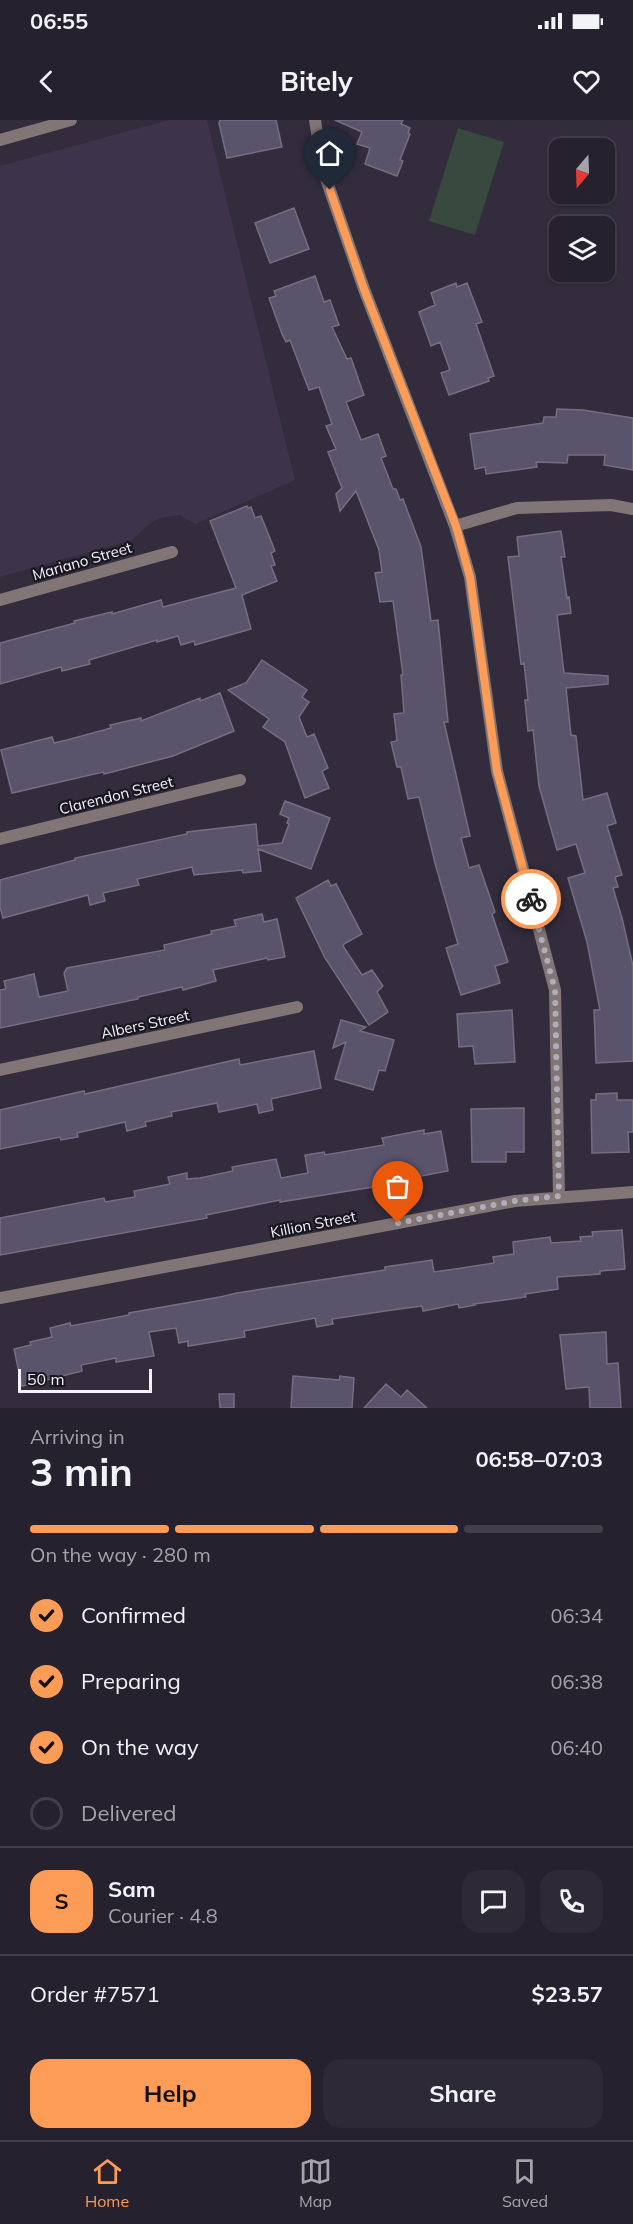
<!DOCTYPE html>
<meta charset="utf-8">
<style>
body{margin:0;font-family:Mulish,sans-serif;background:#2e2936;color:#f1f3f6;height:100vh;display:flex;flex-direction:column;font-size:22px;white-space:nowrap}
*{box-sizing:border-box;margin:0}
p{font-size:20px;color:#a4a3aa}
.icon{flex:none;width:33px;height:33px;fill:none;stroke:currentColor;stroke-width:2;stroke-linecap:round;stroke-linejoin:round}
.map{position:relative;height:1288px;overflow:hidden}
.panel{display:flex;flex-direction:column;background:#26212e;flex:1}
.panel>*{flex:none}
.needle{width:39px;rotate:199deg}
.buttons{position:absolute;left:549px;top:18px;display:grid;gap:12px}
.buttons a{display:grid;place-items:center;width:66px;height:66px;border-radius:12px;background:#26212e;box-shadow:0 2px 4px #0004,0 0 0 2px #423e4a;font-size:30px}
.scale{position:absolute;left:18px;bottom:15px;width:134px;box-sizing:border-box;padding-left:6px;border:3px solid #f5f1fc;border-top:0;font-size:16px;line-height:21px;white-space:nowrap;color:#f5f1fc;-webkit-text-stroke:4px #18161e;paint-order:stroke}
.pin{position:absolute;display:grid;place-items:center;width:51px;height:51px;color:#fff;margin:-62px -26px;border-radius:50% 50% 50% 0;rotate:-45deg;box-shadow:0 0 6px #0007}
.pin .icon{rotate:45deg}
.courier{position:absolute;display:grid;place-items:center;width:60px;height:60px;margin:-30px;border:4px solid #fd9c56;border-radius:50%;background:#fff;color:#222;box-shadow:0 2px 8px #0007}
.overview em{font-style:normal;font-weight:700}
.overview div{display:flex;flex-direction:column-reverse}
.overview{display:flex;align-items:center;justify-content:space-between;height:102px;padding:0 30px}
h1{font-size:39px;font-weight:700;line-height:45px}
.bar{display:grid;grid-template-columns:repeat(4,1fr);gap:9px 6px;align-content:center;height:72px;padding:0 30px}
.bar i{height:8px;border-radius:4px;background:#423e4a}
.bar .current{background:#fd9c56}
.bar p{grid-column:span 4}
.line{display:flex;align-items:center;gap:15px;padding:0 30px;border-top:2px solid #423e4a}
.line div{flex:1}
.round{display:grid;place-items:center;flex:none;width:63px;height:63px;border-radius:18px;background:#2e2936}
ol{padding:0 30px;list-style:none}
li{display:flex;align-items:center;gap:18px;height:66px}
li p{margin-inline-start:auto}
li .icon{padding:6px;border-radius:50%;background:#fd9c56;color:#111;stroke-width:4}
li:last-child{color:#a4a3aa}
li i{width:33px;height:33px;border:3px solid #423e4a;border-radius:50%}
.cta{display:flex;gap:12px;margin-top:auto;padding:12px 30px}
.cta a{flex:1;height:69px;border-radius:18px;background:#fd9c56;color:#111;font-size:24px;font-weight:700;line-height:69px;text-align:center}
.cta a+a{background:#2e2936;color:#f1f3f6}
.status{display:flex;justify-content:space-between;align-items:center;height:42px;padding:0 30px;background:#26212e;direction:ltr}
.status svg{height:16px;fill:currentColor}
header{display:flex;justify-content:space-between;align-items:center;height:78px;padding:0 30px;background:#26212e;font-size:27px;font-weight:700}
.menu{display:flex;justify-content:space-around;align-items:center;height:84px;border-top:2px solid #423e4a;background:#26212e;font-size:16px;color:#a4a3aa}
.menu a{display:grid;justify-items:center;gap:3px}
.menu .current{color:#fd9c56}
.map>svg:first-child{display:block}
.built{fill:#3d344b}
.green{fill:#38493e}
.building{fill:#5a536c;stroke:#746e82;stroke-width:1.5}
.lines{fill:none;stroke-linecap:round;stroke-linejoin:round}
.street{stroke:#817576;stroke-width:12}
.done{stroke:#b1acb9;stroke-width:6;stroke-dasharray:0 10.8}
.route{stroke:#fd9c56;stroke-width:8}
.labels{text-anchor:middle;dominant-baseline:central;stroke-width:4.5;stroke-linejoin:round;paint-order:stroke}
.street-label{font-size:15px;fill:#f5f1fc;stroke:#18161e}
</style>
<div class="status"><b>06:55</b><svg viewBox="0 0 49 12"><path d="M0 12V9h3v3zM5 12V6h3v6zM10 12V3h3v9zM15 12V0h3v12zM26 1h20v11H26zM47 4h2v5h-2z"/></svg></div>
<header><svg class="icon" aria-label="back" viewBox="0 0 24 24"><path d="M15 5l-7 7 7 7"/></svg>Bitely<svg class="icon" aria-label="heart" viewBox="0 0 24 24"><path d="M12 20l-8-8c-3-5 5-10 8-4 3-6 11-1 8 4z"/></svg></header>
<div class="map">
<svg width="633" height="1288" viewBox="0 0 633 1288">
<rect width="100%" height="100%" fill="#322c3d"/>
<!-- built -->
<path class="built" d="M 169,0 L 207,0 L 295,360 L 195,404 L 180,395 L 159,398 L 147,406 L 132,420 L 0,457 L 0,46 Z"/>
<!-- green -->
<path class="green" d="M 458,8 L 504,22 L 475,115 L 429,101 Z"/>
<!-- building -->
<path class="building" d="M 220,0 L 276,0 L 282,27 L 227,38 L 219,3 Z
M 335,0 L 403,0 L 401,4 L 410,8 L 408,13 L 410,14 L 400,40 L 403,41 L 397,56 L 365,44 L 370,28 L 357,24 L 362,12 Z
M 294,88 L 309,129 L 270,143 L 255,103 Z
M 315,156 L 324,182 L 330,180 L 339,205 L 332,207 L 347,239 L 351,238 L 364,275 L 346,282 L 361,320 L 378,314 L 386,336 L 381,338 L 393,369 L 396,369 L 400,380 L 403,379 L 421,427 L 431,501 L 438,500 L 448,602 L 444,602 L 470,716 L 461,718 L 469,748 L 479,745 L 495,792 L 492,794 L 508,842 L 495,846 L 500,863 L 461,875 L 446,828 L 458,824 L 435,743 L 419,677 L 408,679 L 401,647 L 397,647 L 391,622 L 397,621 L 394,594 L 404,593 L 401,555 L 403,555 L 393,481 L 380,482 L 375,453 L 382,452 L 379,430 L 356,371 L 340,391 L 336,374 L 342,368 L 328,332 L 336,329 L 326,306 L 332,304 L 319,267 L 309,270 L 290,220 L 286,222 L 282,214 L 269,178 L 276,176 L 274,171 Z
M 456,163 L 457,167 L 467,163 L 482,202 L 476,204 L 494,256 L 488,258 L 489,261 L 449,275 L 441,253 L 450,250 L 440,222 L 431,226 L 419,192 L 435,185 L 431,173 Z
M 557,289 L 583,290 L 633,298 L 633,350 L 604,345 L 605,335 L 568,335 L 567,343 L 536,342 L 537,347 L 486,354 L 485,347 L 475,349 L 470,314 L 543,303 L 544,297 L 556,297 Z
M 247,386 L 248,388 L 251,387 L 255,398 L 261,396 L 275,431 L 271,433 L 275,445 L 271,446 L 277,461 L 242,475 L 251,509 L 195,525 L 194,521 L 181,525 L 178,516 L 157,522 L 157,520 L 89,540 L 90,544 L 62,551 L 61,547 L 0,564 L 0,523 L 75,503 L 74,501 L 112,492 L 112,494 L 161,480 L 163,487 L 236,468 L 210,401 Z
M 561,411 L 565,437 L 561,437 L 567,478 L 569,477 L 571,493 L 557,495 L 564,553 L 608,556 L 608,564 L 566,568 L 571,615 L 576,616 L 583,680 L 607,673 L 616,703 L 607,706 L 622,755 L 615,757 L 618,767 L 613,768 L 622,798 L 633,846 L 633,941 L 596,943 L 594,890 L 600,890 L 587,822 L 568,758 L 585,753 L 576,724 L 557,730 L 539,666 L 533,610 L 528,611 L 525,580 L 528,580 L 524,543 L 521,544 L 508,437 L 519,436 L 517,417 Z
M 262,540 L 307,570 L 302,577 L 309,582 L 299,597 L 307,617 L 314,614 L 328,648 L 322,651 L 329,668 L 305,678 L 285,622 L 263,607 L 269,599 L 228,570 L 246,563 Z
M 220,573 L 234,611 L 173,636 L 104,654 L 103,652 L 12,673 L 1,630 L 52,617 L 54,623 L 67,620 L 111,608 L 110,605 L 141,598 L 141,601 L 200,578 L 200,581 Z
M 285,681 L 330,698 L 311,749 L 258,729 L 261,751 L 243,753 L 242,750 L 194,755 L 192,747 L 137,759 L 139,765 L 103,773 L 105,781 L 90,785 L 88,775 L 3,798 L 0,787 L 0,760 L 75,740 L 75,738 L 187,714 L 187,712 L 256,704 L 258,726 L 282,723 L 289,704 L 287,703 L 289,698 L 280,694 Z
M 328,760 L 331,766 L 336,764 L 362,814 L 344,824 L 343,826 L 362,855 L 372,850 L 383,866 L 377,872 L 388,892 L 369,905 L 325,838 L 296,778 Z
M 262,794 L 264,802 L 277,799 L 285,837 L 268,840 L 267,838 L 213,850 L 216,861 L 198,866 L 183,870 L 182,867 L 138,877 L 138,879 L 0,908 L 0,870 L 6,869 L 4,861 L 34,854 L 39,877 L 68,871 L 64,853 L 67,848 L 165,830 L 164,825 L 212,814 L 211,811 L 236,806 L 234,800 Z
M 512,890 L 515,942 L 475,944 L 473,926 L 459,927 L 457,894 Z
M 341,900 L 366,907 L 360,911 L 394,920 L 385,951 L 379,950 L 373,970 L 335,959 L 346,922 L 333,928 Z
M 314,931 L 321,968 L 271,979 L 273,990 L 259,993 L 257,984 L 219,992 L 217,983 L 171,992 L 172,996 L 145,1002 L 146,1006 L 127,1011 L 125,1002 L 77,1013 L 78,1017 L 61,1020 L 60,1017 L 0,1029 L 0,990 L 84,971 L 85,974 L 239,939 L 240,945 Z
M 617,973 L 617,980 L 633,980 L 633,1012 L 628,1012 L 629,1032 L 592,1033 L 591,980 L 596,980 L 596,974 Z
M 524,988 L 524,1032 L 506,1032 L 506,1042 L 472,1042 L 471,989 Z
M 424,1010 L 424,1014 L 441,1011 L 448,1051 L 379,1064 L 379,1066 L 280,1082 L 280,1080 L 206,1095 L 207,1098 L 0,1135 L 0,1098 L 104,1078 L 105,1082 L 135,1077 L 134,1071 L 170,1064 L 168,1057 L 187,1053 L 187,1059 L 200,1058 L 233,1051 L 232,1047 L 276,1039 L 281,1058 L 308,1053 L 305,1035 L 324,1032 L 325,1035 L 384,1025 L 382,1018 Z
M 622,1110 L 625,1149 L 600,1151 L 600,1154 L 557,1157 L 558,1169 L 525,1174 L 526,1177 L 474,1184 L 475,1185 L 459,1188 L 458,1184 L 423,1191 L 422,1186 L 392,1190 L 332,1199 L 333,1204 L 317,1207 L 315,1198 L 244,1211 L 245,1217 L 188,1226 L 188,1221 L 179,1223 L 176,1208 L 149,1212 L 154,1236 L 116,1242 L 116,1238 L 81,1245 L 82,1251 L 22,1266 L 14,1229 L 31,1225 L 30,1222 L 52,1217 L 50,1208 L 70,1203 L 71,1206 L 129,1195 L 129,1193 L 220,1177 L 237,1173 L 385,1150 L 385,1147 L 432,1140 L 434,1152 L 462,1148 L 494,1143 L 493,1137 L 514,1134 L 513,1122 L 550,1117 L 551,1123 L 581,1121 L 580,1117 L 593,1116 L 592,1112 Z
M 606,1212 L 607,1244 L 618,1243 L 621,1288 L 590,1288 L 589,1267 L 566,1269 L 560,1215 Z
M 293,1256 L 339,1260 L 340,1256 L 354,1258 L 352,1288 L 291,1288 Z
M 386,1264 L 401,1277 L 407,1270 L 427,1288 L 364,1288 Z
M 219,1274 L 234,1274 L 234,1288 L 220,1288 Z"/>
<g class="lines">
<!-- street -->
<path class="street" d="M 315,0 L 323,50 L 364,169 L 455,406 L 470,457 L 497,651 L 555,870 L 559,1076
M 0,20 L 71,0
M 455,406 L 517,388 L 611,385 L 633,389
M 0,480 L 172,432
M 0,719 L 240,660
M 0,950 L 297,887
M 0,1178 L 515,1081 L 633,1072"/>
</g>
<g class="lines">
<!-- done -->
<path class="done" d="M 398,1103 L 515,1081 L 559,1076 L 555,870 L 531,779"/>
<!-- route -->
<path class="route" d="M 330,70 L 364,169 L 456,406 L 470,457 L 497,651 L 531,779"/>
</g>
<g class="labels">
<!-- street labels -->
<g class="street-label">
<text transform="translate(82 441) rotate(-16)">Mariano Street</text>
<text transform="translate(116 675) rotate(-14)">Clarendon Street</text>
<text transform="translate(145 904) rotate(-12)">Albers Street</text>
<text transform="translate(313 1104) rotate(-11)">Killion Street</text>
</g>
</g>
</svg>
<div class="buttons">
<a><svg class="needle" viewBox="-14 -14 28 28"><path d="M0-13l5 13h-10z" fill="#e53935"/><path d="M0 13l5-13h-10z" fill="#a4a3aa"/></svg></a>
<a><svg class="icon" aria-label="layers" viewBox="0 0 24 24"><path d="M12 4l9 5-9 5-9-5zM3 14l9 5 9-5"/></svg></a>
</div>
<div class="scale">50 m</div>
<div class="pin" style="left:398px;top:1103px;background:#ea580c"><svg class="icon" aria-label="bag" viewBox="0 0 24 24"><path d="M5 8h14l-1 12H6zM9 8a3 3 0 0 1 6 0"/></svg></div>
<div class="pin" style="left:330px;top:70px;background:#1f2937"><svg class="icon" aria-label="home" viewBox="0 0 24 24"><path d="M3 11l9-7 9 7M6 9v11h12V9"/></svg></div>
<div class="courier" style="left:531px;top:779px"><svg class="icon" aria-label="bike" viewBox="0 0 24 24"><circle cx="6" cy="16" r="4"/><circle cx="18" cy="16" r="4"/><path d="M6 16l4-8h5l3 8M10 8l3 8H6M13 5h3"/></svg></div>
</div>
<section class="panel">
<div class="overview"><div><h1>3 min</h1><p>Arriving in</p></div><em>06:58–07:03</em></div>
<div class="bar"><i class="current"></i><i class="current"></i><i class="current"></i><i></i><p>On the way · 280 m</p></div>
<ol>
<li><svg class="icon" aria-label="check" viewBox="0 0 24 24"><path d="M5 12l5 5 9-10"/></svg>Confirmed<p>06:34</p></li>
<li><svg class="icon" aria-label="check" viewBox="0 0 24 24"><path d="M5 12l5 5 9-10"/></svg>Preparing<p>06:38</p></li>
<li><svg class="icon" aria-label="check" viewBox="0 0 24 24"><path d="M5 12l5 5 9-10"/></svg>On the way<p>06:40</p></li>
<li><i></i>Delivered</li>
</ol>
<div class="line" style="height:108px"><b class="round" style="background:#fd9c56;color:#111">S</b><div><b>Sam</b><p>Courier · 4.8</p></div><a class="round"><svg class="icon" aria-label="chat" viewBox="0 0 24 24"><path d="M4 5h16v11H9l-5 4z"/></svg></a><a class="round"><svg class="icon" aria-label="phone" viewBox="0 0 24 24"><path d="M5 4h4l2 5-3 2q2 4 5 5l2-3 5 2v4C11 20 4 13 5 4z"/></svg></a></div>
<div class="line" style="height:78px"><div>Order #7571</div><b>$23.57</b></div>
<div class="cta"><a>Help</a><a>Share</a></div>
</section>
<nav class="menu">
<a class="current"><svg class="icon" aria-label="home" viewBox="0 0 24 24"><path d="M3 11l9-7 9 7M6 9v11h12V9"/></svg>Home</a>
<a><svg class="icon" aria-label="map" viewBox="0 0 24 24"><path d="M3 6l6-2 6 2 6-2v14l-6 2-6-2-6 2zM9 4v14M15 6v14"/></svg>Map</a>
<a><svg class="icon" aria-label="saved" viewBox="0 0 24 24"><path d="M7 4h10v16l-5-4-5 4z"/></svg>Saved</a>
</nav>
